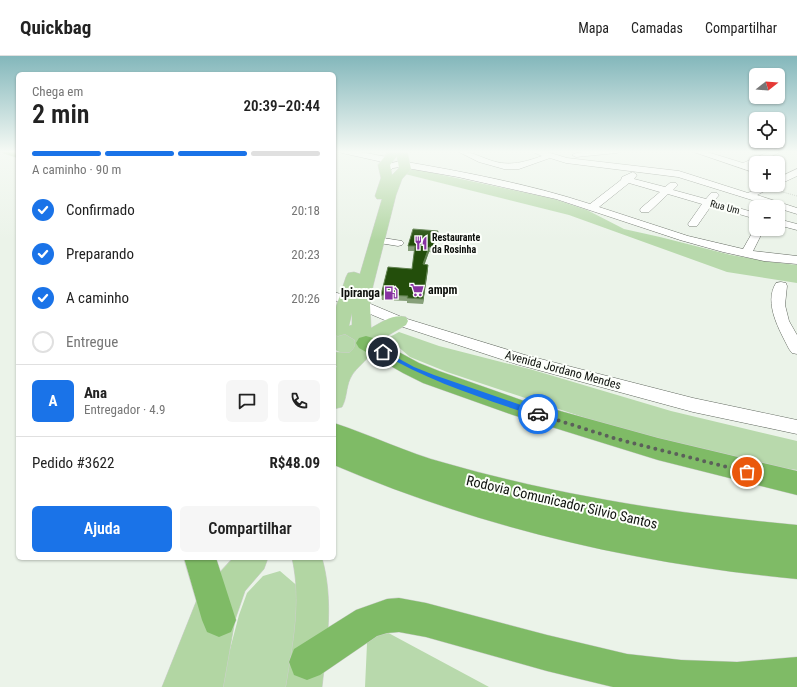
<!DOCTYPE html>
<html lang="pt">
<meta charset="utf-8">
<style>
body{margin:0;font-family:"Roboto Condensed",sans-serif;background:#f6f6f6;color:#222;height:100vh;display:flex;flex-direction:column;font-size:15px;white-space:nowrap}
*{box-sizing:border-box;margin:0}
p{font-size:13px;color:#767676}
.icon{flex:none;width:22px;height:22px;fill:none;stroke:currentColor;stroke-width:2;stroke-linecap:round;stroke-linejoin:round}
.map{position:relative;flex:1;overflow:hidden}
.panel{position:absolute;left:16px;top:16px;width:320px;height:488px;display:flex;flex-direction:column;background:#fff;border-radius:6px;box-shadow:0 1px 3px #0004}
.panel>*{flex:none}
.needle{width:26px;rotate:73deg}
.controls{position:absolute;left:749px;top:12px;display:grid;gap:8px}
.controls a{display:grid;place-items:center;width:36px;height:36px;border-radius:6px;background:#fff;box-shadow:0 1px 3px #0004;font-size:20px}
.pin{position:absolute;display:grid;place-items:center;width:34px;height:34px;color:#fff;margin:-17px;border:2px solid #fff;border-radius:50%;box-shadow:0 1px 4px #0007}
.courier{position:absolute;display:grid;place-items:center;width:40px;height:40px;margin:-20px;border:3px solid #1a73e8;border-radius:50%;background:#fff;color:#222;box-shadow:0 1px 5px #0007}
.headline em{font-style:normal;font-weight:600}
.headline div{display:flex;flex-direction:column-reverse}
.headline{display:flex;align-items:center;justify-content:space-between;height:68px;padding:0 16px}
h1{font-size:26px;font-weight:600;line-height:30px}
.bar{display:grid;grid-template-columns:repeat(4,1fr);gap:6px 4px;align-content:center;height:48px;padding:0 16px}
.bar i{height:5px;border-radius:3px;background:#e0e0e0}
.bar .on{background:#1a73e8}
.bar p{grid-column:span 4}
.line{display:flex;align-items:center;gap:10px;padding:0 16px;border-top:1px solid #e0e0e0}
.line div{flex:1}
.round{display:grid;place-items:center;flex:none;width:42px;height:42px;border-radius:6px;background:#f6f6f6}
ol{padding:0 16px;list-style:none}
li{display:flex;align-items:center;gap:12px;height:44px}
li p{margin-inline-start:auto}
li .icon{padding:4px;border-radius:50%;background:#1a73e8;color:#fff;stroke-width:4}
li:last-child{color:#767676}
li i{width:22px;height:22px;border:2px solid #e0e0e0;border-radius:50%}
.action{display:flex;gap:8px;margin-top:auto;padding:8px 16px}
.action a{flex:1;height:46px;border-radius:6px;background:#1a73e8;color:#fff;font-size:16px;font-weight:600;line-height:46px;text-align:center}
.action a+a{background:#f6f6f6;color:#222}
header{display:flex;align-items:center;gap:24px;box-sizing:border-box;height:56px;padding:0 20px;background:#fff;border-bottom:1px solid #e0e0e0}
header strong{font-size:19px}
nav{display:flex;gap:22px;margin-inline-start:auto;font-size:14px}
.map>svg:first-child{display:block}
.green{fill:#b8d9ac}
.lines{fill:none;stroke-linecap:round;stroke-linejoin:round}
.minor-casing{stroke:#636a61;stroke-width:1}
.major-casing{stroke:#cfcfcf;stroke-width:1}
.highway-casing{stroke:#cfcfcf;stroke-width:1}
.path{stroke:#8d938c;stroke-width:1;stroke-dasharray:0.5 1.5;stroke-linecap:butt}
.minor{fill:#fff;fill-rule:evenodd}
.major{fill:#b2d6a3;fill-rule:evenodd}
.highway{fill:#7fbb66;fill-rule:evenodd}
.wall{fill:#87a07a}
.shaded-wall{fill:#5f804e}
.building{fill:#234e0b;stroke:#5f804e}
.route{fill:#1a73e8}
.done{stroke:#5b605a;stroke-width:4;stroke-dasharray:0 7.2}
.labels{text-anchor:middle;dominant-baseline:central;stroke-width:4;stroke-linejoin:round;paint-order:stroke}
.far-street-label{font-size:10px;fill:#0e110d;stroke:#fcfffa}
.far-poi-label{font-size:10px;font-weight:bold;fill:#0e110d;stroke:#fcfffa;text-anchor:start}
.poi-label{font-size:12px;font-weight:bold;fill:#0e110d;stroke:#fcfffa;text-anchor:start}
.street-label{font-size:12px;fill:#0e110d;stroke:#fcfffa}
.near-street-label{font-size:14px;fill:#0e110d;stroke:#fcfffa}
</style>
<header>
<strong>Quickbag</strong>
<nav><a>Mapa</a><a>Camadas</a><a>Compartilhar</a></nav>
</header>
<div class="map">
<svg width="797" height="631" viewBox="0 0 797 631">
<rect width="100%" height="100%" fill="#ebf3e9"/>
<!-- green -->
<path class="green" d="M 407,113 L 419,114 L 554,143 L 587,154 L 624,173 L 660,181 L 731,199 L 771,206 L 797,209 L 797,227 L 727,216 L 569,159 L 405,118 Z
M 399,276 L 439,290 L 533,314 L 671,355 L 797,385 L 797,414 L 767,410 L 622,374 L 447,316 L 410,301 L 388,282 Z
M 350,277 L 359,289 L 350,298 C 343,297 338,297 334,292 L 334,278 Z
M 280,515 L 301,533 L 291,631 L 220,631 L 239,559 L 247,537 L 263,520 Z
M 368,566 L 489,631 L 365,631 Z"/>
<g class="lines">
<!-- minor casing -->
<g class="minor-casing">
<path id="minor" d="M 338,95 L 356,95 L 387,101 L 391,104 L 387,107 L 342,97 Z
M 457,95 C 469,95 476,99 487,103 C 507,111 522,107 542,100 L 530,95 L 544,95 L 567,102 L 679,115 L 748,137 L 764,129 L 776,129 L 757,139 L 797,152 L 797,158 L 678,121 L 566,107 L 550,102 L 519,113 L 504,113 L 479,106 Z
M 589,95 L 621,95 L 617,97 L 576,101 L 572,99 L 576,97 Z
M 691,95 L 704,95 L 743,107 L 771,95 L 782,95 L 752,110 L 756,111 L 756,117 Z
M 401,105 C 464,116 529,128 590,148 L 621,124 L 622,121 L 633,116 L 637,119 L 634,123 L 665,131 L 670,127 L 676,127 L 678,129 L 673,134 L 706,143 L 711,137 L 717,137 L 719,139 L 714,145 L 756,157 L 756,163 L 711,150 L 697,170 L 689,170 L 688,168 L 702,148 L 668,138 L 649,156 L 641,156 L 640,154 L 641,152 L 660,136 L 629,127 L 599,151 L 688,180 L 743,193 L 756,170 L 756,173 L 764,173 L 753,195 L 797,200 L 797,208 L 764,205 L 723,196 L 680,184 L 556,143 L 458,121 L 401,111 L 393,112 L 385,118 L 381,115 L 387,108 Z
M 797,113 L 797,120 L 778,129 L 778,122 Z
M 778,163 L 797,168 L 797,174 L 778,169 Z
M 377,181 L 402,185 L 404,187 L 402,189 L 398,190 L 373,186 L 371,184 L 373,182 Z
M 781,226 L 786,227 L 787,230 L 785,249 L 789,265 L 797,279 L 797,298 L 792,297 L 789,293 C 780,275 763,247 776,227 Z
M 334,236 L 366,246 L 404,262 L 525,299 L 693,342 L 797,364 L 797,378 L 693,356 L 516,308 L 394,268 L 356,252 L 334,244 Z"/>
</g>
<!-- major casing -->
<g class="major-casing">
<path id="major" d="M 389,95 L 407,95 L 411,113 L 402,123 L 396,139 L 373,230 L 370,249 L 371,272 C 382,266 393,258 406,261 L 408,265 L 406,269 L 375,287 C 373,303 356,309 350,323 C 346,332 347,342 342,351 L 334,353 L 334,315 L 337,310 L 334,310 L 334,296 L 349,297 C 354,293 356,290 355,284 L 345,278 L 338,280 L 334,279 L 334,257 L 346,221 L 348,217 L 354,216 L 360,218 L 382,143 L 377,143 L 375,140 L 381,122 L 378,109 ZM 397,100 L 399,112 L 392,119 L 390,109 ZM 352,257 L 352,269 L 349,270 Z
M 233,502 L 268,502 L 264,513 L 245,535 L 235,564 L 223,631 L 162,631 L 202,531 L 213,526 L 216,527 L 221,515 Z
M 292,502 L 322,502 C 334,545 327,587 322,631 L 286,631 C 293,588 302,546 292,502 Z"/>
</g>
<!-- highway casing -->
<g class="highway-casing">
<path id="highway" d="M 2,95 L 18,95 L 18,102 L 3,97 Z
M 366,280 L 373,282 L 419,307 L 439,315 L 524,345 L 658,382 L 797,415 L 797,439 L 658,404 L 513,359 L 423,327 L 403,317 L 359,292 L 356,287 L 359,282 Z
M 334,367 C 371,379 407,397 445,407 C 560,440 678,458 797,469 L 797,523 C 638,508 481,472 334,409 Z
M 184,502 L 216,502 L 236,564 L 231,576 L 219,581 L 207,576 L 202,564 Z
M 399,542 L 426,547 L 547,579 L 627,598 L 681,604 L 737,606 L 797,601 L 797,631 L 613,631 L 547,615 L 426,581 L 399,576 L 387,577 L 377,580 L 320,619 L 307,624 L 294,619 L 289,606 L 294,593 L 356,554 L 387,543 Z"/>
</g>
<!-- path -->
<path class="path" d="M 779,135 L 797,140"/>
<!-- minor -->
<use href="#minor" class="minor"/>
<!-- major -->
<use href="#major" class="major"/>
<!-- highway -->
<use href="#highway" class="highway"/>
</g>
<!-- wall -->
<path class="wall" d="M 438,175 L 435,197 L 429,196 L 424,209 L 428,209 L 423,248 L 407,247 L 407,245 L 382,244 L 381,239 L 412,213 L 415,195 L 408,195 L 408,190 Z"/>
<!-- shaded-wall -->
<path class="shaded-wall" d="M 429,191 L 429,196 L 423,213 L 423,208 Z
M 428,209 L 428,214 L 423,248 L 423,243 Z"/>
<!-- building -->
<path class="building" d="M 413,173 L 438,175 L 435,192 L 429,191 L 423,208 L 428,209 L 423,243 L 407,242 L 408,240 L 381,239 L 388,211 L 412,213 L 415,190 L 408,190 Z"/>
<!-- sky -->
<linearGradient id="sky" x2="0" y2="1"><stop stop-color="#83b7bb"/><stop offset="0.52" stop-color="#f6faf5"/><stop offset="1" stop-color="#f6faf5" stop-opacity="0"/></linearGradient>
<rect width="797" height="184" fill="url(#sky)"/>
<!-- route -->
<path class="route" d="M 383,294 L 414,311 L 434,319 L 541,356 L 542,358 L 538,361 C 485,343 430,326 381,297 L 380,296 Z"/>
<g class="lines">
<!-- done -->
<path class="done" d="M 538,358 L 617,383 L 747,416"/>
</g>
<!-- icons -->
<defs>
<g id="restaurant-bare" transform="scale(1.08)"><path d="M-5-6h1v4h1v-4h1v4h1v-4h1v5L-1.5 .5V6h-2V.5L-5-1ZM5-6V6H3V1.5H1.5Q1.5-4 5-6Z" fill="#8733a1" stroke="#fcfffa" stroke-width="2.5" paint-order="stroke"/></g>
<g id="supermarket-bare" transform="scale(1.08)"><path d="M-6-5.5h2.5l.6 2H6L4.5 2H-2.5L-4.4-4H-6ZM-1.5 3.2a1.3 1.3 0 1 0 .1 0ZM3 3.2a1.3 1.3 0 1 0 .1 0Z" fill="#8733a1" stroke="#fcfffa" stroke-width="2.5" paint-order="stroke"/></g>
<g id="fuel-bare" transform="scale(1.08)"><path d="M-5.5-6h7V0h2V4h1.3V-2.5L3-4.5l.8-.8L6-3V5H2.5V1h-1V6h-7ZM-4.2-4.7v3.2H.2V-4.7Z" fill="#8733a1" stroke="#fcfffa" stroke-width="2.5" paint-order="stroke"/></g>
</defs>
<g fill-rule="evenodd">
<use href="#restaurant-bare" x="421" y="187"/>
<use href="#supermarket-bare" x="417" y="234"/>
<use href="#fuel-bare" x="391" y="237"/>
</g>
<g class="labels">
<!-- far-street labels -->
<g class="far-street-label">
<text transform="translate(725 151) rotate(15)">Rua Um</text>
</g>
<!-- far-poi labels -->
<g class="far-poi-label">
<text x="432" y="181">Restaurante<tspan x="432" dy="12">da Rosinha</tspan></text>
</g>
<!-- poi labels -->
<g class="poi-label">
<text x="428" y="234">ampm</text>
<text x="380" y="237" text-anchor="end">Ipiranga</text>
</g>
<!-- street labels -->
<g class="street-label">
<text transform="translate(563 314) rotate(15)">Avenida Jordano Mendes</text>
</g>
<!-- near-street labels -->
<g class="near-street-label">
<text transform="translate(562 446) rotate(13)">Rodovia Comunicador Silvio Santos</text>
</g>
</g>
</svg>
<div class="controls">
<a><svg class="needle" viewBox="-14 -14 28 28"><path d="M0-13l5 13h-10z" fill="#e53935"/><path d="M0 13l5-13h-10z" fill="#767676"/></svg></a>
<a><svg class="icon" aria-label="locate" viewBox="0 0 24 24"><circle cx="12" cy="12" r="6"/><path d="M12 2v4M12 18v4M2 12h4M18 12h4"/></svg></a>
<a>+</a>
<a>−</a>
</div>
<div class="pin" style="left:747px;top:416px;background:#ea580c"><svg class="icon" aria-label="bag" viewBox="0 0 24 24"><path d="M5 8h14l-1 12H6zM9 8a3 3 0 0 1 6 0"/></svg></div>
<div class="pin" style="left:383px;top:296px;background:#1f2937"><svg class="icon" aria-label="home" viewBox="0 0 24 24"><path d="M3 11l9-7 9 7M6 9v11h12V9"/></svg></div>
<div class="courier" style="left:538px;top:358px"><svg class="icon" aria-label="car" viewBox="0 0 24 24"><path d="M5 17H2v-5l4-1 3-4h7l3 4 3 1v5h-3M9 17h6M6 11h13"/><circle cx="7" cy="17" r="2"/><circle cx="17" cy="17" r="2"/></svg></div>
<section class="panel">
<div class="headline"><div><h1>2 min</h1><p>Chega em</p></div><em>20:39–20:44</em></div>
<div class="bar"><i class="on"></i><i class="on"></i><i class="on"></i><i></i><p>A caminho · 90 m</p></div>
<ol>
<li><svg class="icon" aria-label="check" viewBox="0 0 24 24"><path d="M5 12l5 5 9-10"/></svg>Confirmado<p>20:18</p></li>
<li><svg class="icon" aria-label="check" viewBox="0 0 24 24"><path d="M5 12l5 5 9-10"/></svg>Preparando<p>20:23</p></li>
<li><svg class="icon" aria-label="check" viewBox="0 0 24 24"><path d="M5 12l5 5 9-10"/></svg>A caminho<p>20:26</p></li>
<li><i></i>Entregue</li>
</ol>
<div class="line" style="height:72px"><b class="round" style="background:#1a73e8;color:#fff">A</b><div><b>Ana</b><p>Entregador · 4.9</p></div><a class="round"><svg class="icon" aria-label="chat" viewBox="0 0 24 24"><path d="M4 5h16v11H9l-5 4z"/></svg></a><a class="round"><svg class="icon" aria-label="phone" viewBox="0 0 24 24"><path d="M5 4h4l2 5-3 2q2 4 5 5l2-3 5 2v4C11 20 4 13 5 4z"/></svg></a></div>
<div class="line" style="height:52px"><div>Pedido #3622</div><b>R$48.09</b></div>
<div class="action"><a>Ajuda</a><a>Compartilhar</a></div>
</section>
</div>
